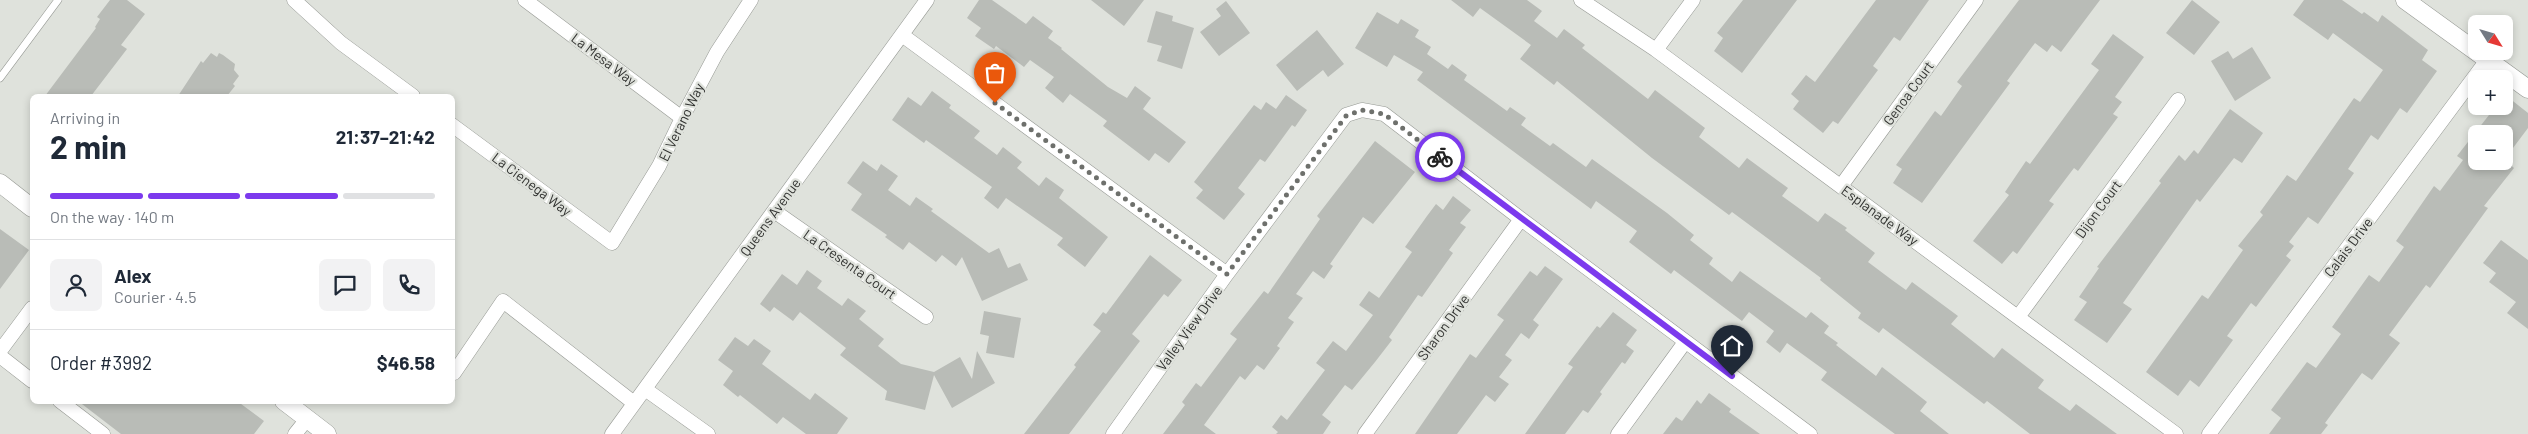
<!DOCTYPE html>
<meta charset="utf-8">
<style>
body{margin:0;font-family:Barlow,sans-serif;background:#f2f2f3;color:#1f2937;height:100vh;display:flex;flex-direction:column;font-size:19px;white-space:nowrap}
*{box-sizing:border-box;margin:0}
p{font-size:16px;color:#747a83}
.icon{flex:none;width:28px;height:28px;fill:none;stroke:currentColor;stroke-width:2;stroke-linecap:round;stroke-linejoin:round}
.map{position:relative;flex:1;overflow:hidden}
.drawer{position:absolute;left:30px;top:94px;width:425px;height:310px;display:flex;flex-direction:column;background:#fff;border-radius:8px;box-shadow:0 2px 8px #0003}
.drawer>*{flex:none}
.needle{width:32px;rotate:127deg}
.controls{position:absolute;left:2468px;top:15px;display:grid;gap:10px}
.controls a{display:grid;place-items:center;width:45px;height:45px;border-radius:8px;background:#fff;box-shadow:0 2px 8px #0003;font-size:25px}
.pin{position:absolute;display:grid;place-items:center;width:42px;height:42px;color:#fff;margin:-51px -21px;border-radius:50% 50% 50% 0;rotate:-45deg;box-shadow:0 0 5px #0007}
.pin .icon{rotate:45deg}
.courier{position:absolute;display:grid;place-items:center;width:50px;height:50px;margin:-25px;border:4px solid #7c3aed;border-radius:50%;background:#fff;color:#222;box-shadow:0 1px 6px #0007}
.headline em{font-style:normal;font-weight:700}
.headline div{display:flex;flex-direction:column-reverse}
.headline{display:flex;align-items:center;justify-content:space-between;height:85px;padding:0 20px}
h1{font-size:32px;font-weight:700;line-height:38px}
.bar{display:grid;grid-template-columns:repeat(4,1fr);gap:8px 5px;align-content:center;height:60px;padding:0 20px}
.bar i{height:6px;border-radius:4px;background:#e0e1e3}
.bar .active{background:#7c3aed}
.bar p{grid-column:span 4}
.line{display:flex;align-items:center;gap:12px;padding:0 20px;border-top:1px solid #e0e1e3}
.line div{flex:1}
.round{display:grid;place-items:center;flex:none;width:52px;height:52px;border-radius:8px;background:#f2f2f3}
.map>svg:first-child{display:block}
.building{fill:#b9bcb7}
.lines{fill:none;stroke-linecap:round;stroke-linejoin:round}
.service-casing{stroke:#969994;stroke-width:8}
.minor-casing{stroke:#969994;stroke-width:15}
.tertiary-casing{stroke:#969994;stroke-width:19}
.service{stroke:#fff;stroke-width:7}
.minor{stroke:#fff;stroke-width:14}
.tertiary{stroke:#fff;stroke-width:18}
.done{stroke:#6e706c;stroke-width:5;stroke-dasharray:0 9}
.route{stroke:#7c3aed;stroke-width:6}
.labels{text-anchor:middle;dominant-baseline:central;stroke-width:4.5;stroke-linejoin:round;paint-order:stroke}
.street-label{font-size:14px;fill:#313230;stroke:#dfe2dc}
</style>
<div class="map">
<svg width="2528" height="434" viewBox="0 0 2528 434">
<rect width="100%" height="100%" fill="#dfe2dc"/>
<!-- building -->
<path class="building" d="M 110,0 L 127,0 L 145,14 L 121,45 L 127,49 L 91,96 L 45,96 L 96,28 L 95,27 L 100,19 L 97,17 Z
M 979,0 L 992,0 L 1026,24 L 1033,16 L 1053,31 L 1048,38 L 1062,48 L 1061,49 L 1108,87 L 1127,98 L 1135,86 L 1151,98 L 1143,109 L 1186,142 L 1169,163 L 1155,153 L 1149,161 L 1103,126 L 1107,121 L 1070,94 L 1063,103 L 1045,88 L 1054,77 L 1030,60 L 1024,67 L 996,46 L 994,49 L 975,36 L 981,28 L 967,18 Z
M 1091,0 L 1144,0 L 1124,26 Z
M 1451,0 L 1527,0 L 1542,11 L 1534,21 L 1557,38 L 1564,29 L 1585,45 L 1582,48 L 1648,99 L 1655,90 L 1705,128 L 1699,137 L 1739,168 L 1747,158 L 1788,188 L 1782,196 L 1818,222 L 1825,213 L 1847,228 L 1845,230 L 1875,253 L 1868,262 L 1892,280 L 1906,290 L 1912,282 L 1958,316 L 1951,324 L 1994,358 L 2002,348 L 2044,380 L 2038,388 L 2070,411 L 2076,404 L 2117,434 L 2030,434 L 1987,401 L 1984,404 L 1883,328 L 1879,333 L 1858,318 L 1861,313 L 1820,280 L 1821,278 L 1732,212 L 1729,215 L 1652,158 L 1557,81 L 1554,85 L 1520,59 L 1531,45 L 1480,8 L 1473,17 Z
M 1743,0 L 1797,0 L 1742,73 L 1714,51 L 1723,38 L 1717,33 Z
M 1876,0 L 1929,0 L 1900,41 L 1894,37 L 1873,66 L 1878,70 L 1838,124 L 1833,121 L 1823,133 L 1793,109 L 1799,101 L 1791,94 L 1806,75 L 1815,82 Z
M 2019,0 L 2100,0 L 2061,52 L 2052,45 L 2047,52 L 2035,43 L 2007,81 L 2010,83 L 1922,203 L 1893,183 L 1902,169 L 1896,165 L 1935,111 L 1941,116 L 1962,86 L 1957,82 Z
M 2192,0 L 2220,22 L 2194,55 L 2166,33 Z
M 2304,0 L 2342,0 L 2362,14 L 2364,12 L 2378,22 L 2382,15 L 2428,50 L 2422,60 L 2437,71 L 2407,113 L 2400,108 L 2378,140 L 2371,135 L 2348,169 L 2354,173 L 2318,224 L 2308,217 L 2289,242 L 2294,246 L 2286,256 L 2291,260 L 2256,307 L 2251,303 L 2227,336 L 2233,340 L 2199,387 L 2190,380 L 2178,396 L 2146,372 L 2202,295 L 2208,299 L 2243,250 L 2238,246 L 2263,215 L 2260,212 L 2287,175 L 2296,181 L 2354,98 L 2360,102 L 2383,70 L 2333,33 L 2328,40 L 2293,15 Z
M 1226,1 L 1250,33 L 1219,56 L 1200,32 L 1221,16 L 1216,9 Z
M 1156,11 L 1173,16 L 1172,21 L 1194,28 L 1182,69 L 1157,61 L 1162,46 L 1147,42 Z
M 1377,12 L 1398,24 L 1401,19 L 1419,30 L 1415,37 L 1431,47 L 1427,54 L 1448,69 L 1452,64 L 1467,75 L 1464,80 L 1507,111 L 1510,107 L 1526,118 L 1521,125 L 1550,146 L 1553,143 L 1586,167 L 1592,159 L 1667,213 L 1694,235 L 1690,240 L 1713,258 L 1709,264 L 1732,282 L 1740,271 L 1806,318 L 1811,312 L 1829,326 L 1824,333 L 1838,343 L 1836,345 L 1876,376 L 1882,367 L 1895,377 L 1927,402 L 1920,411 L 1949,434 L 1895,434 L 1821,380 L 1827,372 L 1787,343 L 1780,353 L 1766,342 L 1774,331 L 1749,312 L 1742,321 L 1674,270 L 1671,274 L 1629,242 L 1637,231 L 1596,201 L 1591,209 L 1417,80 L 1423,72 L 1394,55 L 1387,67 L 1355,48 Z
M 1317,30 L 1344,64 L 1328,77 L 1323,70 L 1297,91 L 1276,65 Z
M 2113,34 L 2144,57 L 2115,97 L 2122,102 L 2113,114 L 2118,117 L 2078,171 L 2074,168 L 2049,201 L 2054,204 L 2017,254 L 2013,251 L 2002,264 L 1973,241 L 2009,195 L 2005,192 L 2026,161 L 2030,164 L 2099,70 L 2091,64 Z
M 2252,47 L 2271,78 L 2235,101 L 2211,61 L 2228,51 L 2233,59 Z
M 211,53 L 217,57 L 219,53 L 223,55 L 235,64 L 234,70 L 239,76 L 233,84 L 235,86 L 227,96 L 178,96 L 201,61 L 203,63 Z
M 932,91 L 951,105 L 949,108 L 980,131 L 974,138 L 997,155 L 1003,147 L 1022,162 L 1017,168 L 1039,186 L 1046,177 L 1064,190 L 1059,198 L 1108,237 L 1085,267 L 1057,245 L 1063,238 L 1006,198 L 998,209 L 984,198 L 992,187 L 926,140 L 924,143 L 892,120 L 908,97 L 921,106 Z
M 2504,94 L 2528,113 L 2528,128 L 2504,160 L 2504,134 L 2476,134 L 2476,161 L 2506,161 L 2514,168 L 2484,206 L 2488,208 L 2430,288 L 2426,285 L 2389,335 L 2400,343 L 2372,380 L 2362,373 L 2325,423 L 2328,425 L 2321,434 L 2269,434 L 2281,418 L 2271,410 L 2307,362 L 2316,368 L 2341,334 L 2332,327 L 2369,275 L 2379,282 L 2404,247 L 2396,241 L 2434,186 L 2440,191 L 2463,160 L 2457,156 L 2496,106 L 2504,106 Z
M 1286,95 L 1307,110 L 1295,127 L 1292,125 L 1265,162 L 1260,159 L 1238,188 L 1245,194 L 1224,220 L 1196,198 L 1203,190 L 1194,182 L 1254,105 L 1261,110 L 1266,102 L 1276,109 Z
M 2230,109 L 2263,133 L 2242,163 L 2234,158 L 2200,202 L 2197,199 L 2123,303 L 2132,309 L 2107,343 L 2074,320 L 2087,302 L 2079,297 L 2099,268 L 2097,267 L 2161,183 L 2159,181 L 2179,155 L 2185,161 L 2194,150 L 2198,154 Z
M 1375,141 L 1415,172 L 1373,224 L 1363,217 L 1330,264 L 1333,266 L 1324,279 L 1313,271 L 1296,294 L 1303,298 L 1288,318 L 1294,322 L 1277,346 L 1280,348 L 1264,370 L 1257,365 L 1245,380 L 1240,376 L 1204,425 L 1216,434 L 1163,434 L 1185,405 L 1182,402 L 1196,383 L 1201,387 L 1237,339 L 1230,334 L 1264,291 L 1268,294 L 1320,219 L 1317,216 Z
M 863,161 L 877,171 L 881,164 L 898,176 L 888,190 L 910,206 L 916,197 L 933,209 L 931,211 L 989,253 L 999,248 L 1008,268 L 1020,263 L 1028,280 L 982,301 L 962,257 L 956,266 L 942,255 L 936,262 L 909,242 L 903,250 L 885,237 L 887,235 L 851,210 L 862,194 L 847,183 Z
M 1453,196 L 1471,210 L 1460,223 L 1466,227 L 1449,250 L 1453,253 L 1422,297 L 1418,295 L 1389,337 L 1392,340 L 1375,362 L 1352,390 L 1345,385 L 1322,415 L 1331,422 L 1323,434 L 1276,434 L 1278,432 L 1272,427 L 1281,415 L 1287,420 L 1325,370 L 1316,363 L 1333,341 L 1346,351 L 1373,315 L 1359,305 L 1369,291 L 1379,298 L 1412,252 L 1405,247 L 1427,216 L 1436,204 L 1443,210 Z
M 0,229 L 29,250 L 0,289 Z
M 2501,240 L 2528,260 L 2528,329 L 2507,313 L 2516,302 L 2489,282 L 2496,273 L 2483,263 Z
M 1150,255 L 1182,280 L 1168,297 L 1164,294 L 1132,334 L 1140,341 L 1069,434 L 1024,434 L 1076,367 L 1074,365 L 1101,331 L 1093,325 L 1103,312 L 1106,314 Z
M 1545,266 L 1563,279 L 1533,320 L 1539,325 L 1529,339 L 1521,333 L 1505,355 L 1512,360 L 1499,377 L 1509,384 L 1495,402 L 1486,395 L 1457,434 L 1415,434 L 1470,354 L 1476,358 L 1504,320 L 1497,315 L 1530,271 L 1537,276 Z
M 807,270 L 822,281 L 817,288 L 842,306 L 848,298 L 866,311 L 859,319 L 884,339 L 878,346 L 901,364 L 934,372 L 960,357 L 972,379 L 977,351 L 995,383 L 952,408 L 934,375 L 925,410 L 885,400 L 887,391 L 840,355 L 846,348 L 800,312 L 793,321 L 774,307 L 770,312 L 760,304 L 782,274 L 797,285 Z
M 984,311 L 1021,318 L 1014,358 L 986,353 L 989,336 L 980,334 Z
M 1613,312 L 1637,330 L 1626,345 L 1634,351 L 1625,364 L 1622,362 L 1600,392 L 1602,394 L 1588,413 L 1583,410 L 1565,434 L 1525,434 L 1573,367 L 1568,364 L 1597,326 L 1600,328 Z
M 735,337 L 748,346 L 754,339 L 771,351 L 762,364 L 810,400 L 815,393 L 848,418 L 837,434 L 806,434 L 783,417 L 777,424 L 740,395 L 738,397 L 723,385 L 733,371 L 718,360 Z
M 1709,393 L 1731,409 L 1729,412 L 1760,434 L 1663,434 L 1676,417 L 1682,421 L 1697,400 L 1701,404 Z
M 78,401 L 237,401 L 264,421 L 254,434 L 121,434 Z"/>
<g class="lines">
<!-- service casing -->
<g class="service-casing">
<path id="service" d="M 0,78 L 58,0"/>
</g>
<!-- minor casing -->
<g class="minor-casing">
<path id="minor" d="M 294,0 L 341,43 L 413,96
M 525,0 L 682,118
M 1581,0 L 1656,50 L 2176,434
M 902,35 L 1227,274
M 1656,50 L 1693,0
M 452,125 L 612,243 L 659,166 L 682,118 L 717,52 L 751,0
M 1841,186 L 1976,0
M 774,211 L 926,317
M 2018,317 L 2178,100
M 0,351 L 32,308
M 0,356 L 32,381
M 454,373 L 503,301 L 634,403
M 645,389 L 708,434
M 60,401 L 103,434
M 295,434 L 307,419
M 612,434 L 927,0
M 1113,434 L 1227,274 L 1346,115 L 1362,110 L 1384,114 L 1521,219 L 1810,434
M 1365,434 L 1521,219
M 1618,434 L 1685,342
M 2209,434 L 2487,60"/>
</g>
<!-- tertiary casing -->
<g class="tertiary-casing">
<path id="tertiary" d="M 2405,0 L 2528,89
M 0,183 L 32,208
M 284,401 L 327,434"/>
</g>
<!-- service -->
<use href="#service" class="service"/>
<!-- minor -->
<use href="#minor" class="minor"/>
<!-- tertiary -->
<use href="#tertiary" class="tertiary"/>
</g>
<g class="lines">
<!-- done -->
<path class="done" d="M 995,103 L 1227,274 L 1346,116 L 1362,110 L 1384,114 L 1440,157"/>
<!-- route -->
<path class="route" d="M 1440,157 L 1732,376"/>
</g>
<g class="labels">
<!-- street labels -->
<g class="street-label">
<text transform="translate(604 59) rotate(37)">La Mesa Way</text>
<text transform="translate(1908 93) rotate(-54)">Genoa Court</text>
<text transform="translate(681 122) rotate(-64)">El Verano Way</text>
<text transform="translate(532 184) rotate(37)">La Cienega Way</text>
<text transform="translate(2098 209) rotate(-54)">Dijon Court</text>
<text transform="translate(1880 215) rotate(36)">Esplanade Way</text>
<text transform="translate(770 217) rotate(-54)">Queens Avenue</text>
<text transform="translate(2348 247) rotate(-53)">Calais Drive</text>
<text transform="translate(850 264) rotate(35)">La Cresenta Court</text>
<text transform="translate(1443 327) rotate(-54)">Sharon Drive</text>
<text transform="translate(1189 328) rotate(-54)">Valley View Drive</text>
</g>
</g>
</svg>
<div class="controls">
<a><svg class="needle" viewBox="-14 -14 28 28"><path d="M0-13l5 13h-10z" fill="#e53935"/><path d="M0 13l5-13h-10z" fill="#747a83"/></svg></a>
<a>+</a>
<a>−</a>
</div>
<div class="pin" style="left:995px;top:103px;background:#ea580c"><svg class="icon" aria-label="bag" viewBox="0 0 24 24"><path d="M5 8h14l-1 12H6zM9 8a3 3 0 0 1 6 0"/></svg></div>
<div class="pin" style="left:1732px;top:376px;background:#1f2937"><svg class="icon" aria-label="home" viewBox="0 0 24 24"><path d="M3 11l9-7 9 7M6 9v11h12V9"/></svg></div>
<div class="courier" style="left:1440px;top:157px"><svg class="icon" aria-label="bike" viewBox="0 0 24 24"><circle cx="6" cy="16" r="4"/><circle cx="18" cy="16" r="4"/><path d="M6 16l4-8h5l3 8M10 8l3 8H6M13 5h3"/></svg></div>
<section class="drawer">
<div class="headline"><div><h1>2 min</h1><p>Arriving in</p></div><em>21:37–21:42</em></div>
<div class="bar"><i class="active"></i><i class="active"></i><i class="active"></i><i></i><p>On the way · 140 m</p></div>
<div class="line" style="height:90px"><a class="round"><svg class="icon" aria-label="person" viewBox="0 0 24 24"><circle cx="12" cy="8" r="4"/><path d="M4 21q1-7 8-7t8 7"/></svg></a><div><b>Alex</b><p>Courier · 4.5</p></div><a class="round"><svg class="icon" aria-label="chat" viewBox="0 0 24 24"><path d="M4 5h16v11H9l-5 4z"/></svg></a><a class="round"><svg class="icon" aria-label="phone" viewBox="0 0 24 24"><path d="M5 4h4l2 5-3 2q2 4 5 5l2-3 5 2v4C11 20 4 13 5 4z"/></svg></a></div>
<div class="line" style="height:65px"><div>Order #3992</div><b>$46.58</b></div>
</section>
</div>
